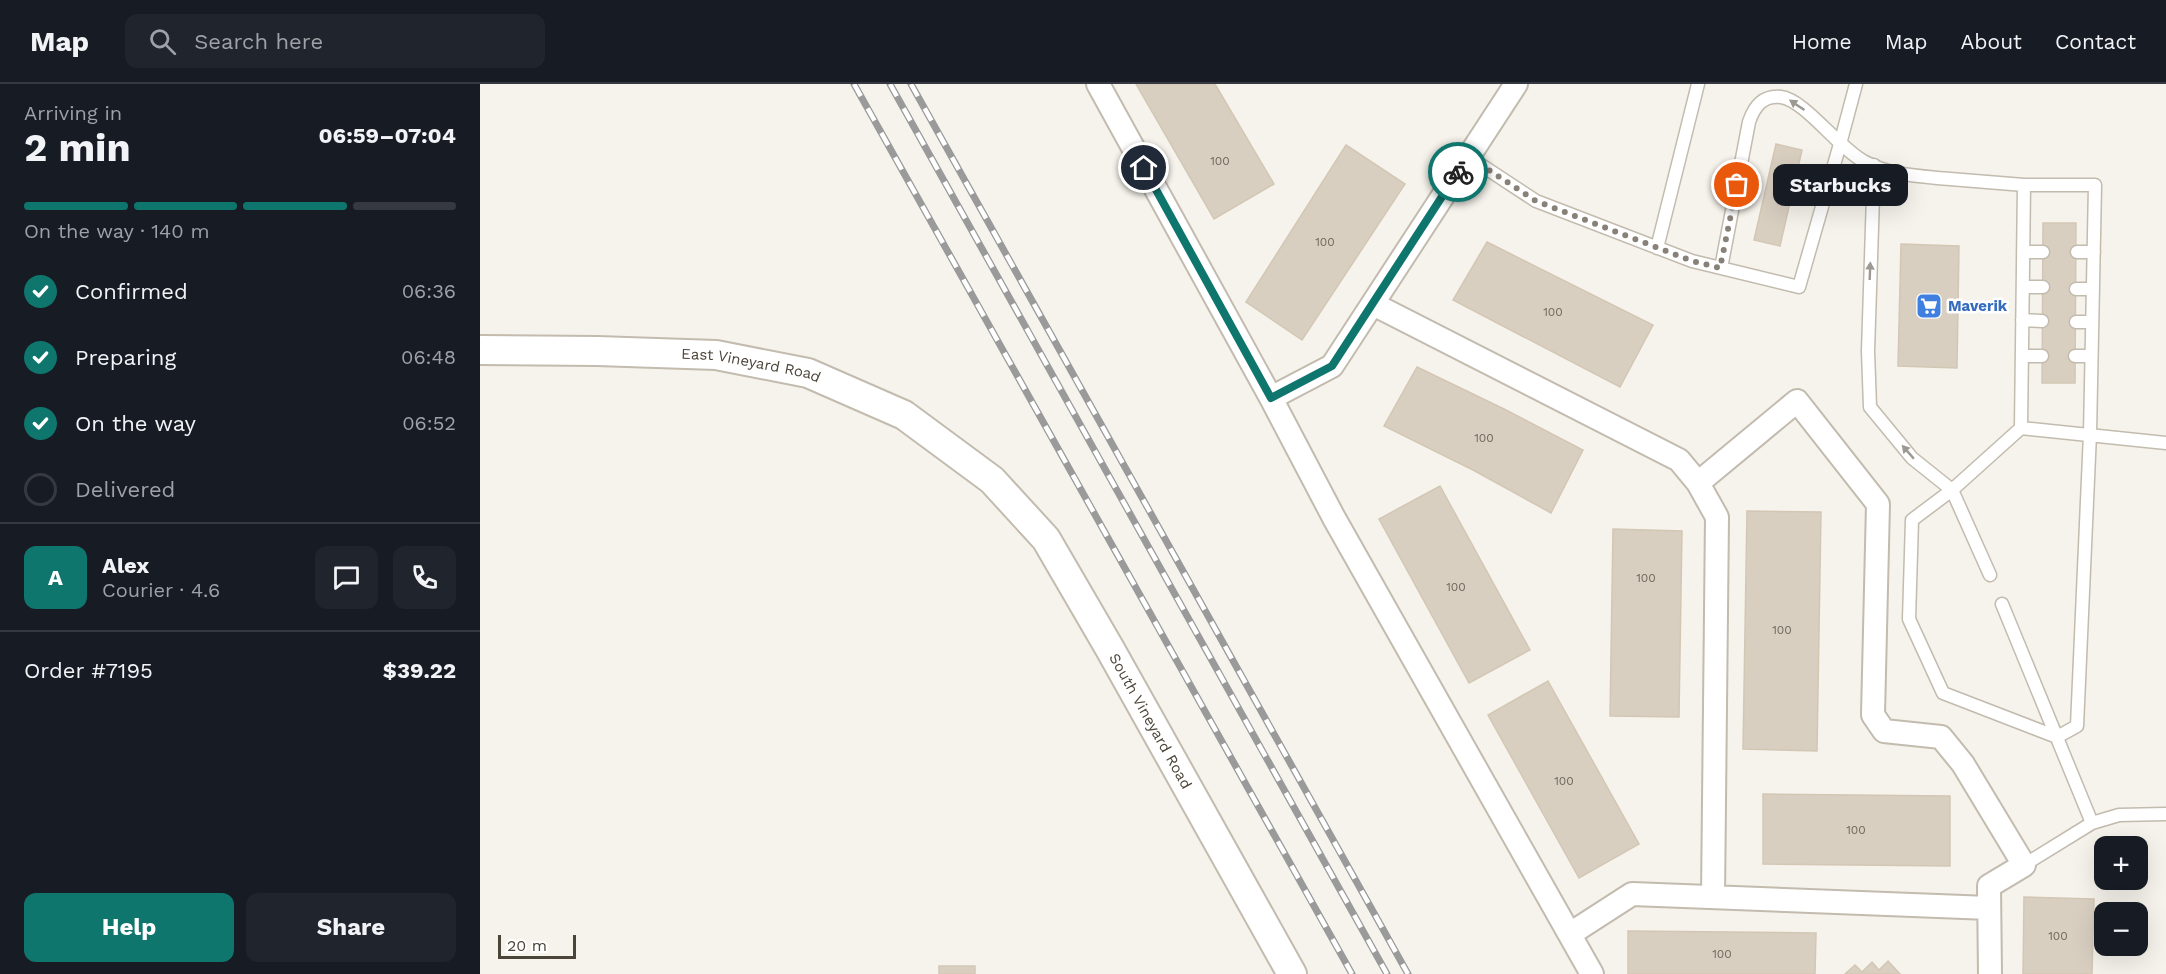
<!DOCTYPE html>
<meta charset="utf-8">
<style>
body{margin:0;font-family:"Work Sans",sans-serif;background:#20242c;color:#f1f3f6;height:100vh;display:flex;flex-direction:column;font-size:22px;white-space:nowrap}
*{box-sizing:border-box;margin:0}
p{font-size:20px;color:#9ea1a6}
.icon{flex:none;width:33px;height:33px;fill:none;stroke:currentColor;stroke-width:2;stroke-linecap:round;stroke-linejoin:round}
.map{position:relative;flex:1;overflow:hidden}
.side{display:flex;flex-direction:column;background:#171b24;width:480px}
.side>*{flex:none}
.buttons{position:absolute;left:1614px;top:752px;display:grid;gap:12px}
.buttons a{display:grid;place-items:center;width:54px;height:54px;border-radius:12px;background:#171b24;box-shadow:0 6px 24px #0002;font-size:30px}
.scale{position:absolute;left:18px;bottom:15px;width:78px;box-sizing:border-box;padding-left:6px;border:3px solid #4b4439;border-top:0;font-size:16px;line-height:21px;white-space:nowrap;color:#4b4439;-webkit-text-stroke:4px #fff;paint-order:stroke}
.pin{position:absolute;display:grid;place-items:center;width:51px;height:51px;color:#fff;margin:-26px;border:3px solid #fff;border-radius:50%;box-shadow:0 2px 6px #0007}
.courier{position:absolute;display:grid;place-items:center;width:60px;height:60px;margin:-30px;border:4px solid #0f766e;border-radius:50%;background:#fff;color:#222;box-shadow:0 2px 8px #0007}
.bubble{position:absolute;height:42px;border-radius:12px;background:#171b24;box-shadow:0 6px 24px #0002;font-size:20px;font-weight:700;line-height:42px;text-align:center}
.headline em{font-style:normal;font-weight:700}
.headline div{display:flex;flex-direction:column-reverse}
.headline{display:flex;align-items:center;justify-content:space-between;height:102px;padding:0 24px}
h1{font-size:39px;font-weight:700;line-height:45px}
.bar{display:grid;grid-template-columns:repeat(4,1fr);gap:9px 6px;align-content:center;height:72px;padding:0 24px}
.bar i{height:8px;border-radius:4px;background:#363941}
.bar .on{background:#0f766e}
.bar p{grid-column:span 4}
.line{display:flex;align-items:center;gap:15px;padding:0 24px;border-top:2px solid #363941}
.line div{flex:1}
.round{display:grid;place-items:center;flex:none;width:63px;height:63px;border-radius:12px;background:#20242c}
ol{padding:0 24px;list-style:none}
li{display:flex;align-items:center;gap:18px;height:66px}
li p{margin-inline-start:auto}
li .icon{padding:6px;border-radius:50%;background:#0f766e;color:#fff;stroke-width:4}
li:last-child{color:#9ea1a6}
li i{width:33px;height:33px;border:3px solid #363941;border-radius:50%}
.primary-button{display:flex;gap:12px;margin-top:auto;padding:12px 24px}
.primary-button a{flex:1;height:69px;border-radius:12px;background:#0f766e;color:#fff;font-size:24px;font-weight:700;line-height:69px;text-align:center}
.primary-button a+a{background:#20242c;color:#f1f3f6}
header{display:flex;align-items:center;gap:36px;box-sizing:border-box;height:84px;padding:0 30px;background:#171b24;border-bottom:2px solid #363941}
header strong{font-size:28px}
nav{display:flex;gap:33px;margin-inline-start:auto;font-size:21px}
.search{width:420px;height:54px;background:#20242c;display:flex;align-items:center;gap:15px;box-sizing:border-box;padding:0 21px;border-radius:12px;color:#9ea1a6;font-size:22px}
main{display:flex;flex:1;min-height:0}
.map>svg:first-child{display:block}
.building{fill:#d8cfc1;stroke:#d3c7b4;stroke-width:1.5}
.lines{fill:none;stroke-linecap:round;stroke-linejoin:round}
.service-casing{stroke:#c2bbae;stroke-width:15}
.minor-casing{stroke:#c2bbae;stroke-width:26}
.tertiary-casing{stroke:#c2bbae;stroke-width:32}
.service{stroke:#fff;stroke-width:12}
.minor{stroke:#fff;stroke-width:22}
.tertiary{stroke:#fff;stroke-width:28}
.rail-casing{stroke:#9a9a9a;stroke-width:7}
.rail{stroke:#fff;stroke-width:4.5;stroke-dasharray:14;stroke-linecap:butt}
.oneway{fill:#9c9892}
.done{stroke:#878178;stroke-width:6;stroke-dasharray:0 10.8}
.route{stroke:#0f766e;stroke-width:8}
.labels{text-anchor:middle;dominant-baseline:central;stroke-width:5;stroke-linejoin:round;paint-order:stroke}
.number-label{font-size:12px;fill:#6e675b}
.shop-label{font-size:15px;font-weight:bold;fill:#366cbe;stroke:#fff;text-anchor:start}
.street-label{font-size:15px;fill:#4b4439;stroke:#fff}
</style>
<header>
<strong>Map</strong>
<div class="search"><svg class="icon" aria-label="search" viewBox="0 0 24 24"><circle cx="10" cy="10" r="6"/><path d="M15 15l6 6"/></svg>Search here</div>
<nav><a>Home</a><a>Map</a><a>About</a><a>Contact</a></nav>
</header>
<main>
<section class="side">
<div class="headline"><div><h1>2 min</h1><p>Arriving in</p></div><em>06:59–07:04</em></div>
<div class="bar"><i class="on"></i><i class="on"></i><i class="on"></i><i></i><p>On the way · 140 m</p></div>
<ol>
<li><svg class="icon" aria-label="check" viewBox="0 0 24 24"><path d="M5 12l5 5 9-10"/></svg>Confirmed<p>06:36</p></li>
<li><svg class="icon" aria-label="check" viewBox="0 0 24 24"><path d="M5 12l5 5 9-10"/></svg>Preparing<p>06:48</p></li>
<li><svg class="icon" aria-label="check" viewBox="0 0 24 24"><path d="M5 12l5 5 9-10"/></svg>On the way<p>06:52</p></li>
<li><i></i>Delivered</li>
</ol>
<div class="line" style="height:108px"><b class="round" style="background:#0f766e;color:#fff">A</b><div><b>Alex</b><p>Courier · 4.6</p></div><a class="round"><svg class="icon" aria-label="chat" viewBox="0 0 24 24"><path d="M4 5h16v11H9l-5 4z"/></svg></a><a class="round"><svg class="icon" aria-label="phone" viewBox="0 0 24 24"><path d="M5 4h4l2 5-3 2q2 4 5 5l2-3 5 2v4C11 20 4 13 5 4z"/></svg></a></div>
<div class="line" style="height:78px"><div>Order #7195</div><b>$39.22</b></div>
<div class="primary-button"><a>Help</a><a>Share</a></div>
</section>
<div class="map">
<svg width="1686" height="890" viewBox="0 0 1686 890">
<rect width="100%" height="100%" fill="#f6f3ec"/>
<!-- building -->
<path class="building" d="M 656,0 L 735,0 L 794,100 L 734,135 Z
M 1296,60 L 1322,66 L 1300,162 L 1274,156 Z
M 866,61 L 925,100 L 822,256 L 766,218 Z
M 1563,139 L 1596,139 L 1595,299 L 1562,299 Z
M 1007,158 L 1173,241 L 1140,303 L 973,216 Z
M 1421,160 L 1479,162 L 1477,284 L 1418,282 Z
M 937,283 L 1024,325 L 1103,366 L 1071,429 L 993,386 L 904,342 Z
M 960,402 L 1050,566 L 989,599 L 899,435 Z
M 1267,427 L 1341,428 L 1337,667 L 1263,665 Z
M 1133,445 L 1202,447 L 1199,633 L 1130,632 Z
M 1068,597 L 1159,760 L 1099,794 L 1008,631 Z
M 1283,710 L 1470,712 L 1470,782 L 1283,780 Z
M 1544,813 L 1614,815 L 1612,890 L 1543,890 Z
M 1148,847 L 1336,849 L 1335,890 L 1148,890 Z
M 1408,877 L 1420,890 L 1365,890 L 1375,881 L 1382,888 L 1392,878 L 1399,886 Z
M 459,882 L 495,882 L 495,890 L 459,890 Z"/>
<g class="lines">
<!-- service casing -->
<g class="service-casing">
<path id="service" d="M 989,73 L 1056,117 L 1212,177 L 1319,203 L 1360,60 L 1376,0
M 1394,81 L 1388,267 L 1390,323 L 1432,374 L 1472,406 L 1510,491
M 1177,164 L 1218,0
M 1543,168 L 1563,168
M 1597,168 L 1614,168
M 1241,184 L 1269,38 C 1274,23 1282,11 1301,13 C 1325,16 1359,65 1385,78 C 1412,92 1440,92 1470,95 C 1495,97 1519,99 1544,101 L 1541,344 L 1686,359
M 1543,203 L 1563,203
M 1596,205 L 1613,205
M 1542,236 L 1562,237
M 1596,238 L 1612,238
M 1542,272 L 1562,272
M 1595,272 L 1611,272
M 1541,344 L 1472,406 L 1432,436 L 1429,535 L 1463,609 L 1577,653 L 1597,642 L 1610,350 L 1615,101 L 1544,101
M 1522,520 L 1612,739
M 1544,781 L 1612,739 L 1639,731 L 1686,730"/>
</g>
<!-- minor casing -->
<g class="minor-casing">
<path id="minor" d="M 618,0 L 791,314 L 854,434 L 1112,890
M 893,220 L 1199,376 L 1218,399 L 1237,433 L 1233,813
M 791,314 L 852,282 L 1036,0
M 1218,399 L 1317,317 L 1398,420 L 1393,631 L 1404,647 L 1461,653 L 1483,680 L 1544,781 L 1509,802 L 1510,890
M 1090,850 L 1152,810 L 1509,824"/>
</g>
<!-- tertiary casing -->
<g class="tertiary-casing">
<g id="tertiary">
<path id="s1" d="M 0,266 L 117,267 L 236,271 L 328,289 L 424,331 L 512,396 L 566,455 L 630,565 L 812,890"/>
</g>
</g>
<!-- service -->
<use href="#service" class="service"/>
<!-- minor -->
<use href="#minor" class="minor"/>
<!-- tertiary -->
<use href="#tertiary" class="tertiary"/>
<!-- rail casing -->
<g class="rail-casing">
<path id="rail" d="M 374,0 L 872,890
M 410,0 L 907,890
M 431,0 L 928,890"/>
</g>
<!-- rail -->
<use href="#rail" class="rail"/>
</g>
<!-- one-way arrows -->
<defs><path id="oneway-solid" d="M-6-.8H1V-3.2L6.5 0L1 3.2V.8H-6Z" transform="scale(1.5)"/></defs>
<g class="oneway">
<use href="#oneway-solid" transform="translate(1317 21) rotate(-146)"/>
<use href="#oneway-solid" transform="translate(1390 187) rotate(-88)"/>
<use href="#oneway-solid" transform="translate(1428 368) rotate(-131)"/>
</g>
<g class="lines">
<!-- done -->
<path class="done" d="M 978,88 L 989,73 L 1056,117 L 1212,177 L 1240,184 L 1257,101"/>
<!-- route -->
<path class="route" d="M 664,84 L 791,314 L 852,282 L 978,88"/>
</g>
<!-- icons -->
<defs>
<g id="supermarket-square" transform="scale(1.35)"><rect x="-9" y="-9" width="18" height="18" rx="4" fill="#3f7fe0" stroke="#fff"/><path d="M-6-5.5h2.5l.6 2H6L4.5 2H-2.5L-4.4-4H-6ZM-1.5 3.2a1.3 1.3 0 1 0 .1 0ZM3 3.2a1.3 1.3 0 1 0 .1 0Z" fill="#fff"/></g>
</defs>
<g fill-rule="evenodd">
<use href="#supermarket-square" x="1449" y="222"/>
</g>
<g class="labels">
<!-- number labels -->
<g class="number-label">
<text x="740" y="77">100</text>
<text x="845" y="158">100</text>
<text x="1073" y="228">100</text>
<text x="1004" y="354">100</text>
<text x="1166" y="494">100</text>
<text x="976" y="503">100</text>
<text x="1302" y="546">100</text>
<text x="1084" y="697">100</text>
<text x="1376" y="746">100</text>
<text x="1578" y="852">100</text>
<text x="1242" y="870">100</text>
</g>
<!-- shop labels -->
<g class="shop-label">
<text x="1468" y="222">Maverik</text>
</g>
<!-- street labels -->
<g class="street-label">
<text stroke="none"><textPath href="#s1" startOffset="272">East Vineyard Road</textPath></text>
<text stroke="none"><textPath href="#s1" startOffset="834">South Vineyard Road</textPath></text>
</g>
</g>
</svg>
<div class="buttons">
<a>+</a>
<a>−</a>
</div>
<div class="scale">20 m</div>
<div class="pin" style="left:1257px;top:101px;background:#ea580c"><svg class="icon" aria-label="bag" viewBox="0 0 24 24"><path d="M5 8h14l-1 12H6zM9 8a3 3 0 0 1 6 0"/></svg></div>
<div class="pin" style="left:664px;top:84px;background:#1f2937"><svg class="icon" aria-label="home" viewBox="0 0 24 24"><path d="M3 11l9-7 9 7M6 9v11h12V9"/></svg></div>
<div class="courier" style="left:978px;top:88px"><svg class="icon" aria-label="bike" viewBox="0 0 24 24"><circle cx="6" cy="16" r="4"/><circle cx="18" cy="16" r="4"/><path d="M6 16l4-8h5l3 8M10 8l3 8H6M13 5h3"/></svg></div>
<div class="bubble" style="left:1293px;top:80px;width:135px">Starbucks</div>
</div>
</main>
